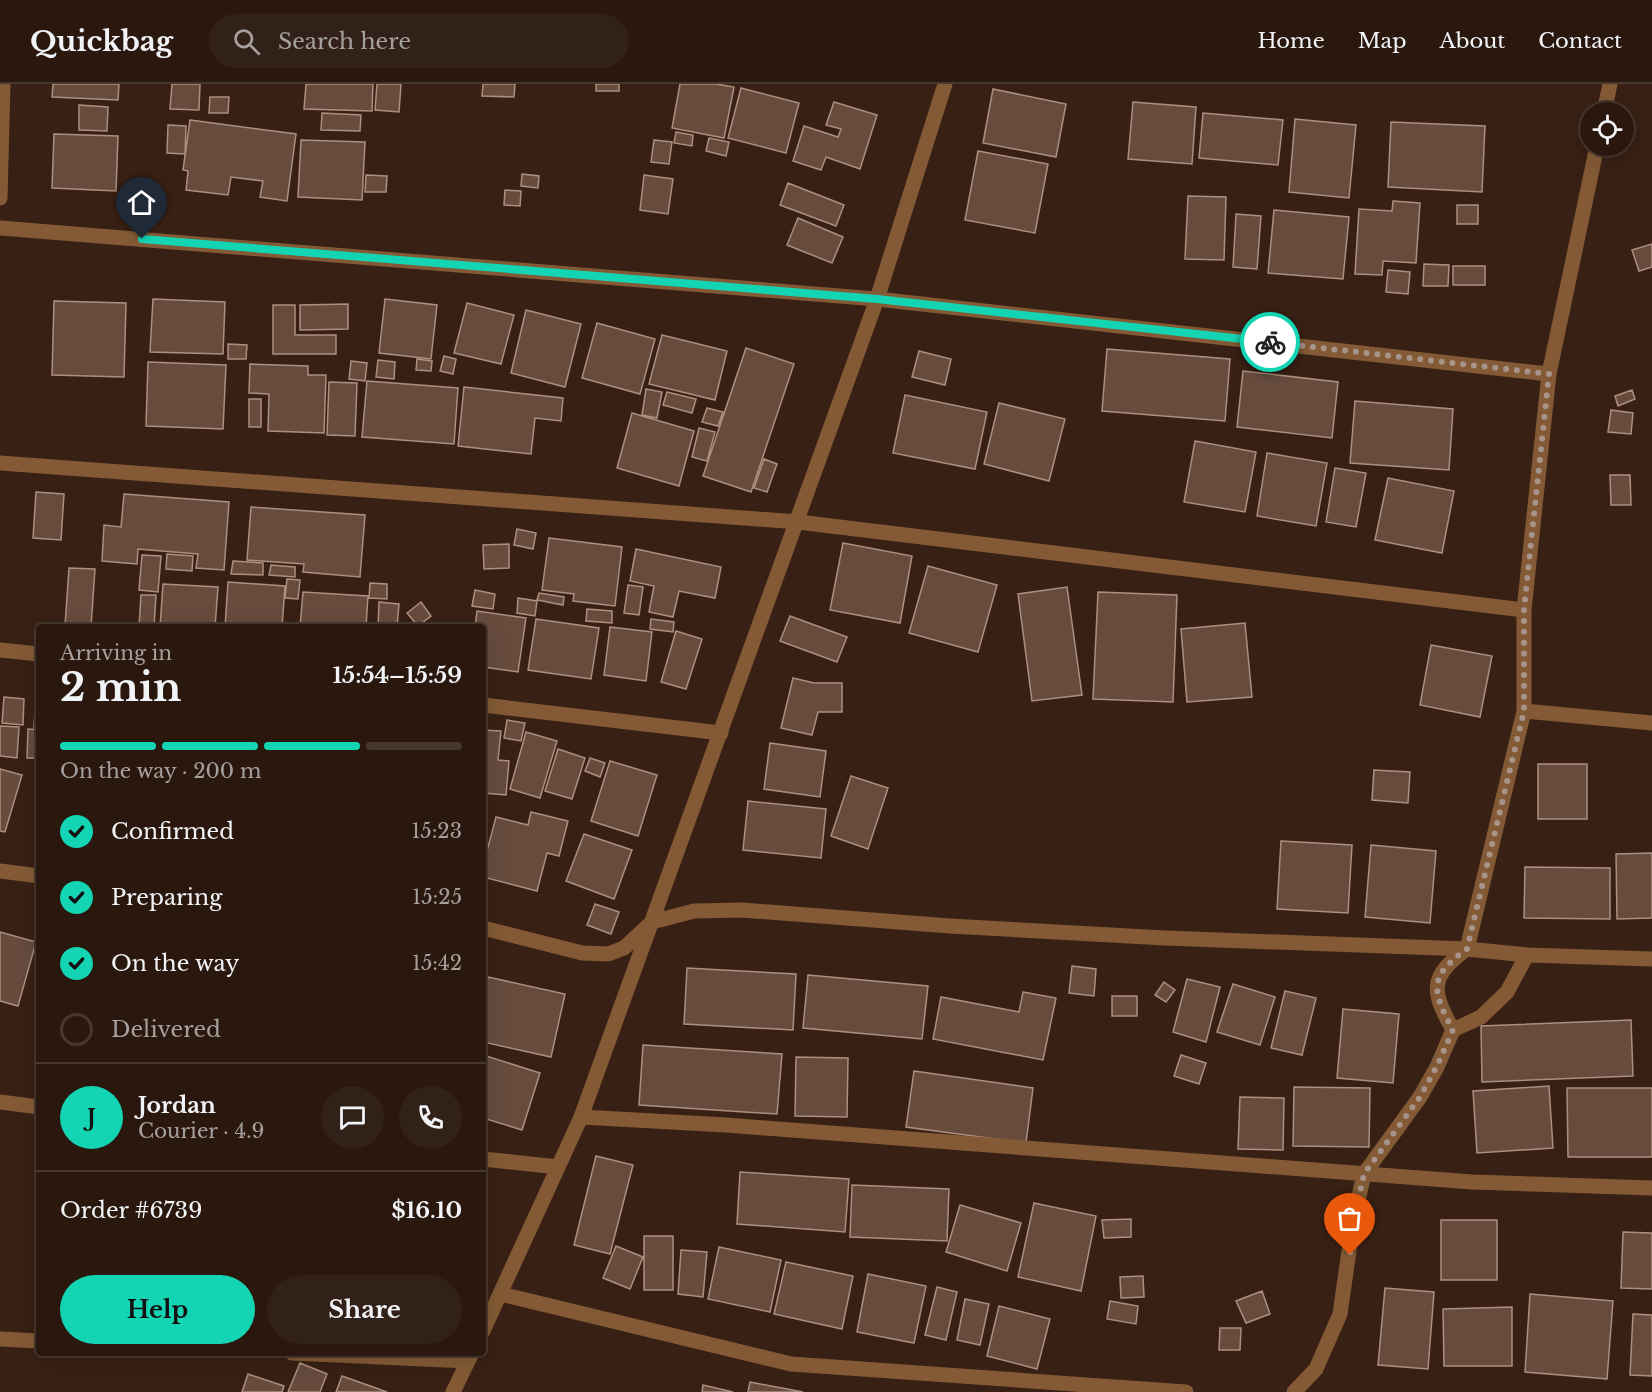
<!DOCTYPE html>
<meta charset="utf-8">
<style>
body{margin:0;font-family:"Libre Baskerville",serif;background:#322118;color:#f1f3f6;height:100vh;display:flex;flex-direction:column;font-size:22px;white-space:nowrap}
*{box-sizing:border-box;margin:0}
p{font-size:20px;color:#a5a09e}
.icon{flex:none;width:33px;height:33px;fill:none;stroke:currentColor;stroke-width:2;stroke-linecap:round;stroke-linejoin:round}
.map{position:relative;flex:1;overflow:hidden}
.panel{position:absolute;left:36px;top:540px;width:450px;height:732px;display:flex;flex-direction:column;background:#2a180f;border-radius:6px;box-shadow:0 6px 24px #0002,0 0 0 2px #46372f}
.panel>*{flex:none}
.controls{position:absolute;left:1580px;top:18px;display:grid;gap:12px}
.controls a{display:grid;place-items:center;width:54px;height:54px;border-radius:50%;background:#2a180f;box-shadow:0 6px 24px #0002,0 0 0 2px #46372f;font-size:30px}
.pin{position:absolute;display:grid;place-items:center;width:51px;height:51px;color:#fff;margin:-62px -26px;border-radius:50% 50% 50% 0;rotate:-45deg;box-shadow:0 0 6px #0007}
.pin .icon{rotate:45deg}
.courier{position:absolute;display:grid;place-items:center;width:60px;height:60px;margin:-30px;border:4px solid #14d5b3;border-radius:50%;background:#fff;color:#222;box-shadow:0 2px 8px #0007}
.head em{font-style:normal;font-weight:700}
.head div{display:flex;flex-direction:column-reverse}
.head{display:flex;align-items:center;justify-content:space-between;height:102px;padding:0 24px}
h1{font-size:39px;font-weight:700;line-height:45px}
.bar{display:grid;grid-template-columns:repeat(4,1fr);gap:9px 6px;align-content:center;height:72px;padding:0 24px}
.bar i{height:8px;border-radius:4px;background:#46372f}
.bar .on{background:#14d5b3}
.bar p{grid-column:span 4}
.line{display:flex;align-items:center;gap:15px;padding:0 24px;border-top:2px solid #46372f}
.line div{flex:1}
.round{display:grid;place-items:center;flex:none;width:63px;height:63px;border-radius:32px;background:#322118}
ol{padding:0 24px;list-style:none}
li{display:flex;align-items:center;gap:18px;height:66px}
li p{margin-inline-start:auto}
li .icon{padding:6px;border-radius:50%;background:#14d5b3;color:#111;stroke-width:4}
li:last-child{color:#a5a09e}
li i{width:33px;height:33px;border:3px solid #46372f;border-radius:50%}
.action{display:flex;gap:12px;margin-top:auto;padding:12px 24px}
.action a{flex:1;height:69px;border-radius:36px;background:#14d5b3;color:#111;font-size:24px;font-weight:700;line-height:69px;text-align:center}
.action a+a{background:#322118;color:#f1f3f6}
header{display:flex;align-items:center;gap:36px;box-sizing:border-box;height:84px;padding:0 30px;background:#2a180f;border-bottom:2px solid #46372f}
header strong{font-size:28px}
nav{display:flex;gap:33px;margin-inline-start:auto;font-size:21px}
.search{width:420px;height:54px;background:#322118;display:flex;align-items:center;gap:15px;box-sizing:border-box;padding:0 21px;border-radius:33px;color:#a5a09e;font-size:22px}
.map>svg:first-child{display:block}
.building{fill:#674c3e;stroke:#ad8f7f;stroke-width:1.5}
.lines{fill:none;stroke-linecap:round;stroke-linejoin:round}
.minor{stroke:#835a35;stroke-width:15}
.tertiary{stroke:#835a35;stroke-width:15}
.done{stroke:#a6948a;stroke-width:6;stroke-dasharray:0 10.8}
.route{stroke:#14d5b3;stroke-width:8}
</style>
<header>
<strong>Quickbag</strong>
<div class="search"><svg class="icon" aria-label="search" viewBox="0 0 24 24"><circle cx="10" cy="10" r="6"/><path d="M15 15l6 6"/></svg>Search here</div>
<nav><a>Home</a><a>Map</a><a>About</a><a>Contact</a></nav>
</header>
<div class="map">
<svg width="1652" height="1308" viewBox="0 0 1652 1308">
<rect width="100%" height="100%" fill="#382014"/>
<!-- building -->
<path class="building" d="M 53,0 L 119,0 L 118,16 L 52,13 Z
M 172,0 L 200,0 L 199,26 L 170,25 Z
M 306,0 L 373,0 L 372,27 L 304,25 Z
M 377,0 L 401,0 L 399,28 L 375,26 Z
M 483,0 L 515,0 L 514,13 L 482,12 Z
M 596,0 L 619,0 L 619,7 L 596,7 Z
M 680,0 L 716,0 L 734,3 L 724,54 L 672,44 Z
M 741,4 L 799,19 L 786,69 L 728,54 Z
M 993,5 L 1066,20 L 1056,73 L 983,59 Z
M 210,13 L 229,13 L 228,29 L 209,29 Z
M 834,18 L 877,31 L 860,85 L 826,73 L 821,86 L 793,77 L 804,42 L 838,53 L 841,45 L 826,41 Z
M 1133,18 L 1196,23 L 1192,80 L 1128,75 Z
M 79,21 L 108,23 L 107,47 L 79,46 Z
M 322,29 L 361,31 L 360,47 L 321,46 Z
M 1203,29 L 1283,36 L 1278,81 L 1199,74 Z
M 1295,35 L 1356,41 L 1349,114 L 1289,108 Z
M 190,36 L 296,50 L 287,117 L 260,113 L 263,97 L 231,93 L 228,111 L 186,106 L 188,87 L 183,86 Z
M 1391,38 L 1485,42 L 1482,108 L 1388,103 Z
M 168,41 L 186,42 L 185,70 L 167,69 Z
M 676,48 L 693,51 L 692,62 L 674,59 Z
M 54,50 L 118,52 L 116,107 L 52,104 Z
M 709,54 L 729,58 L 726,72 L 706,67 Z
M 301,56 L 365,58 L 362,116 L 298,113 Z
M 654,56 L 672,58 L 669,80 L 651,78 Z
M 978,67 L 1048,80 L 1035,149 L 965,136 Z
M 522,90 L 539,92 L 538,104 L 521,102 Z
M 366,91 L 387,92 L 386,108 L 365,108 Z
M 644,91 L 673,95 L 668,130 L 640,126 Z
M 788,99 L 844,121 L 836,142 L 780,121 Z
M 505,106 L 521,107 L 520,122 L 504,121 Z
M 1188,112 L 1226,113 L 1224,176 L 1185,175 Z
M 1393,117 L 1420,119 L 1416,179 L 1383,177 L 1382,191 L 1355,190 L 1359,125 L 1392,127 Z
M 1457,121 L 1478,121 L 1478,140 L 1457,140 Z
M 1274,126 L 1349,133 L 1343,195 L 1268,189 Z
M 1236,130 L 1261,132 L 1257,185 L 1233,183 Z
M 798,134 L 843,153 L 832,179 L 787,161 Z
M 1652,160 L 1652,183 L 1639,187 L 1632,166 Z
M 1424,180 L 1449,181 L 1448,202 L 1423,202 Z
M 1453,182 L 1485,182 L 1485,201 L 1453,201 Z
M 1388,186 L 1410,188 L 1408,210 L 1386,208 Z
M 153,215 L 225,218 L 223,270 L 150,268 Z
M 385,215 L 437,221 L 431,275 L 379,269 Z
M 54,217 L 126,219 L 124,293 L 52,291 Z
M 467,219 L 514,231 L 501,280 L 454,269 Z
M 348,220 L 348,245 L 300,246 L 300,221 Z
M 273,221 L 295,221 L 295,251 L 336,251 L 336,270 L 273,270 Z
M 526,226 L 581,240 L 565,303 L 511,289 Z
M 597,239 L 655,255 L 640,310 L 582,294 Z
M 662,251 L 727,267 L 715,316 L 649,300 Z
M 228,260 L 247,261 L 246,275 L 228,275 Z
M 746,264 L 794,280 L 751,408 L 703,392 Z
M 1107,265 L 1230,275 L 1225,337 L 1102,327 Z
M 919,267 L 951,275 L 945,301 L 912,293 Z
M 444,272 L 456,275 L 453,290 L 440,287 Z
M 417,275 L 432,277 L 431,287 L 416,286 Z
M 378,276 L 395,278 L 394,295 L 376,293 Z
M 351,277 L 367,279 L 365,297 L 349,295 Z
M 148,278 L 226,281 L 223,345 L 146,342 Z
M 250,280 L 308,282 L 308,291 L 326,291 L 324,349 L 268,347 L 269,310 L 249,309 Z
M 1243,287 L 1338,298 L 1332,354 L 1237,343 Z
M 367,297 L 458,304 L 454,360 L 362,353 Z
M 329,298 L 357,299 L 355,352 L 327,351 Z
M 464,303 L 563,314 L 561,337 L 535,334 L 531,370 L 458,362 Z
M 646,305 L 662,308 L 657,334 L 642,331 Z
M 1632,306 L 1635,315 L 1618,322 L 1615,312 Z
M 667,308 L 696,315 L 692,329 L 663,321 Z
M 905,311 L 987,328 L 975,385 L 893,369 Z
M 249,315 L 261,315 L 261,343 L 249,343 Z
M 1355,317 L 1453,325 L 1449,386 L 1350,379 Z
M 999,319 L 1065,335 L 1049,397 L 984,380 Z
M 707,324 L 723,328 L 718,342 L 702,338 Z
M 1611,326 L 1633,329 L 1631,350 L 1608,348 Z
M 632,329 L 694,347 L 679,402 L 617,384 Z
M 699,344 L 715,348 L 707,377 L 692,373 Z
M 1195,357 L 1256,368 L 1245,428 L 1184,418 Z
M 1267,369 L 1327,379 L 1316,442 L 1257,432 Z
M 764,375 L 777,380 L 767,408 L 754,404 Z
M 1335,384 L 1366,389 L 1356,443 L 1326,438 Z
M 1610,391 L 1630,391 L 1631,421 L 1611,421 Z
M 1388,394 L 1454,407 L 1442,469 L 1375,456 Z
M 36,408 L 64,410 L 61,456 L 33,454 Z
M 124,410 L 229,418 L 224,486 L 196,484 L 198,470 L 138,465 L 137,480 L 102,477 L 104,441 L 121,443 Z
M 251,423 L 365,431 L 360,493 L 303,488 L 304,480 L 247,476 Z
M 517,445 L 536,449 L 533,465 L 514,461 Z
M 549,454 L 622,463 L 615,522 L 573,517 L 574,510 L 542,506 Z
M 843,459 L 912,472 L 900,539 L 830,526 Z
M 509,460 L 509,484 L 484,485 L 483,461 Z
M 636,465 L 721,483 L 715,514 L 679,507 L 673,533 L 649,528 L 654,502 L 630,497 Z
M 167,470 L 193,472 L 192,487 L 166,485 Z
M 142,471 L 161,472 L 158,508 L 139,506 Z
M 233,477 L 263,479 L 263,491 L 231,490 Z
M 271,481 L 295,483 L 295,493 L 269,491 Z
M 928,482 L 997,501 L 978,568 L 909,549 Z
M 69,484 L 95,485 L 91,543 L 65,542 Z
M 287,495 L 300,496 L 298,515 L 285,514 Z
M 228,498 L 285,502 L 282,543 L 225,543 Z
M 370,499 L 387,500 L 387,515 L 369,514 Z
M 163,500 L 218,503 L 215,543 L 160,543 Z
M 628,501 L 643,503 L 639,531 L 624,529 Z
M 1067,503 L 1082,611 L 1032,617 L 1018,510 Z
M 475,506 L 495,510 L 493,525 L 472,522 Z
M 303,508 L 368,512 L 366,543 L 300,543 Z
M 1098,508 L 1177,511 L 1173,618 L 1093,615 Z
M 539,509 L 564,513 L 563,521 L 537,516 Z
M 141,511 L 156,511 L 154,543 L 139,543 Z
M 518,514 L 537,517 L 535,532 L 517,529 Z
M 379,518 L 399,520 L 397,543 L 378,543 Z
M 421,518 L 431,532 L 418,542 L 407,529 Z
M 587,525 L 612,527 L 612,539 L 586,537 Z
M 477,527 L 526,534 L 518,588 L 483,583 L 483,543 L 475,543 Z
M 790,532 L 847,553 L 837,578 L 780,557 Z
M 536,535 L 599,544 L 591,595 L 528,586 Z
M 651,535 L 674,538 L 673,548 L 650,545 Z
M 1245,539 L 1252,613 L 1187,618 L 1181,545 Z
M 610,543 L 652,548 L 646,597 L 604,591 Z
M 676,547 L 702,555 L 686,605 L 661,598 Z
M 1431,561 L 1492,572 L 1480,633 L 1420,621 Z
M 793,594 L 814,599 L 842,599 L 842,628 L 818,628 L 812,651 L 781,644 Z
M 4,613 L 24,615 L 23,641 L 2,639 Z
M 36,613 L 39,614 L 39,645 L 34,644 Z
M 507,636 L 525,639 L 521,657 L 504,654 Z
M 0,642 L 19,643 L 17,674 L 0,672 Z
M 28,645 L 39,646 L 39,674 L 27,674 Z
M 483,646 L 501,647 L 498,676 L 509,677 L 506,711 L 483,709 Z
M 526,648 L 557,657 L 540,714 L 510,705 Z
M 770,659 L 826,667 L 820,713 L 764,705 Z
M 558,665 L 585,674 L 572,715 L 545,707 Z
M 590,674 L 605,679 L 600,693 L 585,687 Z
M 610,677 L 657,691 L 638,752 L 591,737 Z
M 1538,680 L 1587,680 L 1587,735 L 1538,735 Z
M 0,685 L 22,691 L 5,748 L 0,747 Z
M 1374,686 L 1410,688 L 1408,719 L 1372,716 Z
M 851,692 L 888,704 L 868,765 L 831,752 Z
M 748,717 L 826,725 L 821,774 L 743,766 Z
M 531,728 L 568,737 L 559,772 L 547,769 L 537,807 L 483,793 L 483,782 L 496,733 L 528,741 Z
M 584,750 L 632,766 L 614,815 L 566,797 Z
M 1281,757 L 1352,761 L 1348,829 L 1277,825 Z
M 1371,761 L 1436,767 L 1430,839 L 1365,833 Z
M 1652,769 L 1652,834 L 1617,835 L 1616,770 Z
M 1525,783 L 1610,784 L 1610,835 L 1524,834 Z
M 595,820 L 619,828 L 611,850 L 587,841 Z
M 0,848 L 36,858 L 18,922 L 0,917 Z
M 1072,882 L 1096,885 L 1094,912 L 1069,909 Z
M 687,884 L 796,890 L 793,946 L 684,940 Z
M 808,891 L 928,902 L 922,955 L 803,944 Z
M 488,893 L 565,910 L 551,973 L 483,958 L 483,915 Z
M 1187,895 L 1220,903 L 1206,958 L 1173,948 Z
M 1164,898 L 1175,906 L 1166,918 L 1155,911 Z
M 1233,900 L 1275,913 L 1260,961 L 1217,948 Z
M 1285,907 L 1316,914 L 1302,971 L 1271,964 Z
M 1023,908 L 1056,914 L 1043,976 L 933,955 L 941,913 L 1019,928 Z
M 1112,912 L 1137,912 L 1137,932 L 1112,932 Z
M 1343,925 L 1399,930 L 1393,999 L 1337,994 Z
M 1631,936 L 1633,992 L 1482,998 L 1481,942 Z
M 643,961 L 782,970 L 777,1030 L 639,1021 Z
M 483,971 L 540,989 L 522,1046 L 483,1034 Z
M 1181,971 L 1206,979 L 1199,1000 L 1174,992 Z
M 796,973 L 848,974 L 847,1033 L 795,1032 Z
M 914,987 L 1033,1004 L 1026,1059 L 906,1043 Z
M 1549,1002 L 1553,1064 L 1477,1069 L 1473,1007 Z
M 1294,1003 L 1370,1004 L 1369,1063 L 1293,1062 Z
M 1567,1004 L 1652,1004 L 1652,1073 L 1568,1073 Z
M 1240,1013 L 1284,1014 L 1283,1066 L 1238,1065 Z
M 596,1072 L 633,1081 L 610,1170 L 574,1161 Z
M 740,1088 L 849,1095 L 845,1148 L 737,1140 Z
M 852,1101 L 949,1105 L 947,1157 L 850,1153 Z
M 1034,1119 L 1096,1132 L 1081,1207 L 1018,1193 Z
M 960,1121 L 1021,1139 L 1007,1187 L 946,1168 Z
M 1131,1135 L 1131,1153 L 1104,1154 L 1102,1136 Z
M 1441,1136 L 1497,1136 L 1497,1196 L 1441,1196 Z
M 1623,1148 L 1652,1149 L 1652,1205 L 1621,1204 Z
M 644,1152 L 673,1152 L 673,1206 L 644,1206 Z
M 616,1162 L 643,1173 L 630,1205 L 603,1194 Z
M 719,1163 L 781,1176 L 770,1228 L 708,1215 Z
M 681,1166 L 707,1168 L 703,1213 L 678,1210 Z
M 786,1178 L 853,1192 L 842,1245 L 774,1230 Z
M 868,1190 L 926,1202 L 914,1259 L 857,1248 Z
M 1143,1192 L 1144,1213 L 1121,1214 L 1120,1193 Z
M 937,1203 L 957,1208 L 946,1256 L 925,1251 Z
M 1385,1204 L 1434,1208 L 1428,1285 L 1378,1281 Z
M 1262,1207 L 1270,1230 L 1246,1239 L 1236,1217 Z
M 1530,1210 L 1613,1217 L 1607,1295 L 1525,1288 Z
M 965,1215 L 989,1220 L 980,1261 L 957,1256 Z
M 1110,1217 L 1138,1222 L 1136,1240 L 1107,1235 Z
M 999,1222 L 1050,1235 L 1037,1285 L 987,1272 Z
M 1512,1223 L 1512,1282 L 1444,1282 L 1443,1225 Z
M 1633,1230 L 1652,1231 L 1652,1292 L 1630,1291 Z
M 1220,1244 L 1241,1244 L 1240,1266 L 1219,1266 Z
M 300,1279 L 327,1290 L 320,1308 L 288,1308 Z
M 248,1290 L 284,1302 L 282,1308 L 242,1308 Z
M 342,1292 L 387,1308 L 336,1308 Z
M 750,1298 L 803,1308 L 748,1308 Z
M 703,1301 L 733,1308 L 702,1308 Z"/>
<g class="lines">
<!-- minor -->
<path class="minor" d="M 1604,28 L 1610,0
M 0,114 L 3,0
M 0,144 L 877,215 L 1549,290
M 0,379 L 798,438 L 1524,526
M 0,566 L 39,570
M 483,621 L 721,649
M 1524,627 L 1652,639
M 0,787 L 39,792
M 483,844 L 582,869 L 608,870 L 624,864 L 652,838 L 694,827 L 742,826 L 950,842 L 1165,854 L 1467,865 L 1527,871 L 1652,875
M 1453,946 L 1481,933 L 1507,908 L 1527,871
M 0,1018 L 39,1023
M 581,1033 L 726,1041 L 1472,1098 L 1652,1104
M 483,1075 L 558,1083
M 501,1210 L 791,1280 L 1186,1308
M 0,1255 L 39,1257
M 292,1269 L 468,1277
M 1294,1308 L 1316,1285 L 1340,1230 L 1353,1139 L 1364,1090 L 1420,1013 L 1437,983 L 1453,946 C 1431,907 1429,892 1467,865 L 1524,627 L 1524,526 L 1549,290 L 1597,62"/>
<!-- tertiary -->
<path class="tertiary" d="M 483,1247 L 581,1033 L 877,215 L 945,0
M 453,1308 L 472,1269"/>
</g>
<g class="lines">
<!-- done -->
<path class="done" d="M 1270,258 L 1549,290 L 1524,525 L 1524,627 L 1467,865 C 1429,892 1431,906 1453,946 L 1437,982 L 1420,1013 L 1364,1090 L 1353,1139 L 1350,1171"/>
<!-- route -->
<path class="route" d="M 142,155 L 877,215 L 1270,258"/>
</g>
</svg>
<div class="controls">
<a><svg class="icon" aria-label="locate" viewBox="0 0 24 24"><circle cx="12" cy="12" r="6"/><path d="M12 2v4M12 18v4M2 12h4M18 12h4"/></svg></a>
</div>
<div class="pin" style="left:1350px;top:1171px;background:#ea580c"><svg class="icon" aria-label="bag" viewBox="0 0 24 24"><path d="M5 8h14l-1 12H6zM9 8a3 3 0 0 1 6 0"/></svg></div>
<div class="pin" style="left:142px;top:155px;background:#1f2937"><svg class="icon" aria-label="home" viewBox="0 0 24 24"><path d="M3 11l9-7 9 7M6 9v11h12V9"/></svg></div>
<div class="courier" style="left:1270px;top:258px"><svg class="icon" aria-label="bike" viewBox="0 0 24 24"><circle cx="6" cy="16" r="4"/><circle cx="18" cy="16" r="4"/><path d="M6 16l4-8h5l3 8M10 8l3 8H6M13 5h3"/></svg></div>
<section class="panel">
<div class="head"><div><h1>2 min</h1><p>Arriving in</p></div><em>15:54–15:59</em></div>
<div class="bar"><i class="on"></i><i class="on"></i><i class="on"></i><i></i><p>On the way · 200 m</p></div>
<ol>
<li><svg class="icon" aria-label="check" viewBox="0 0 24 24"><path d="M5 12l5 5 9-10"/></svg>Confirmed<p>15:23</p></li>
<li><svg class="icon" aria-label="check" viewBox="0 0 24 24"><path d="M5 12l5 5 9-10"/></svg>Preparing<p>15:25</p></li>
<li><svg class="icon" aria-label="check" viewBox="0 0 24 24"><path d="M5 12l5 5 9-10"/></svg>On the way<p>15:42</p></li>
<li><i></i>Delivered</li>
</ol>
<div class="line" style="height:108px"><b class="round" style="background:#14d5b3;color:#111">J</b><div><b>Jordan</b><p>Courier · 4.9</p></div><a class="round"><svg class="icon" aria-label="chat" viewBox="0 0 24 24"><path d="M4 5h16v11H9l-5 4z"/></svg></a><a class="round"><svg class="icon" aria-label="phone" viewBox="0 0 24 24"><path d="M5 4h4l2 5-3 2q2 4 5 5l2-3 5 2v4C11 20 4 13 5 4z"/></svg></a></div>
<div class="line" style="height:78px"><div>Order #6739</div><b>$16.10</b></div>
<div class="action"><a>Help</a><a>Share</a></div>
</section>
</div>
